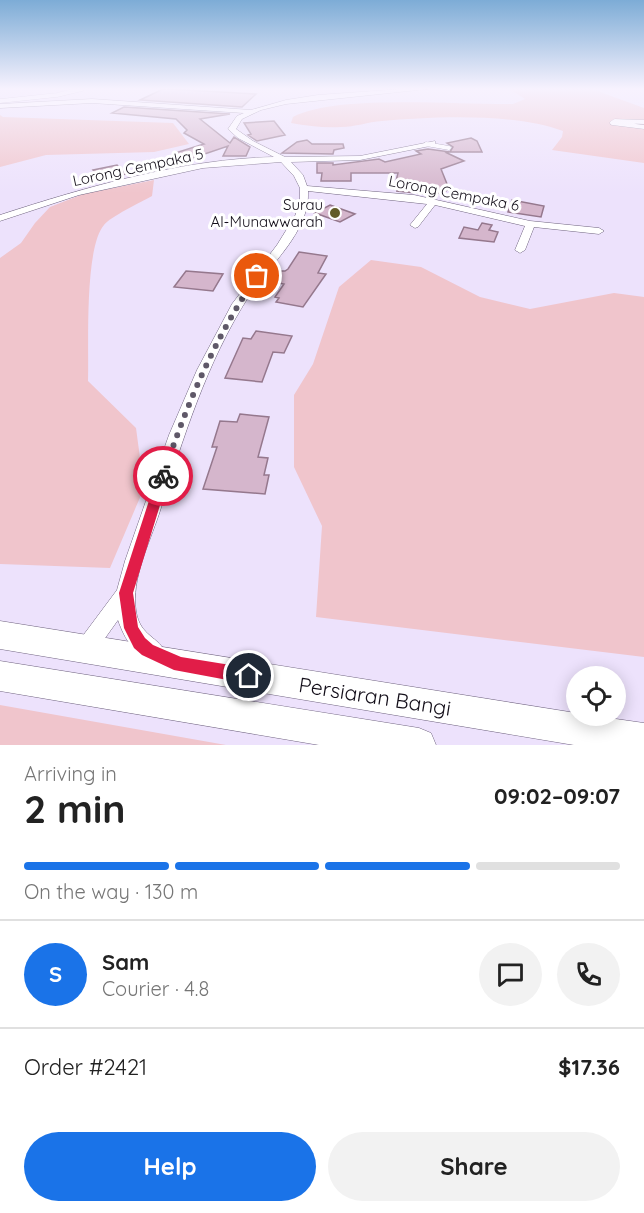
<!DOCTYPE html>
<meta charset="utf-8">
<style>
body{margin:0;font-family:Quicksand,sans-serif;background:#f2f2f2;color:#222;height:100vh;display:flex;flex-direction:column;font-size:22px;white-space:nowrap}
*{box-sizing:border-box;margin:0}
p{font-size:20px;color:#767676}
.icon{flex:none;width:33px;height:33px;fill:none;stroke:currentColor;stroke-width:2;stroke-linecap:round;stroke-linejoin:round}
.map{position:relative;height:745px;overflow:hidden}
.panel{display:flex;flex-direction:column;background:#fff;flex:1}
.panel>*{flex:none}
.tools{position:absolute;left:566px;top:666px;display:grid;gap:12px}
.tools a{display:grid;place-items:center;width:60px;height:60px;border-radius:50%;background:#fff;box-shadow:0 3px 15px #0003;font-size:30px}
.pin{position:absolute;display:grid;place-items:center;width:51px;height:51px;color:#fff;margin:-26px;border:3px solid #fff;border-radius:50%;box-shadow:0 2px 6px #0007}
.courier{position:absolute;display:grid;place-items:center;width:60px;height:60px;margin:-30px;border:4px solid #e11d48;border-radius:50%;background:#fff;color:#222;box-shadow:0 2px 8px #0007}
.overview em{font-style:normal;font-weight:800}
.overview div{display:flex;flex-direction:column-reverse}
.overview{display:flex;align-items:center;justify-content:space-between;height:102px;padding:0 24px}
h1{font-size:39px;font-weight:800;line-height:45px}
.bar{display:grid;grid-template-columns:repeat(4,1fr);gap:9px 6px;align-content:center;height:72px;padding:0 24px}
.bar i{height:8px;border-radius:4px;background:#e0e0e0}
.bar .active{background:#1a73e8}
.bar p{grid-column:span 4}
.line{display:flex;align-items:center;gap:15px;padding:0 24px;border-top:2px solid #e0e0e0}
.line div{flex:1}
.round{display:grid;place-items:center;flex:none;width:63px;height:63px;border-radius:32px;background:#f2f2f2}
.cta{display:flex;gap:12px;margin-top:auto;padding:12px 24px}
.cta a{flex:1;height:69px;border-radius:36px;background:#1a73e8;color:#fff;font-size:24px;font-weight:800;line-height:69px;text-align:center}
.cta a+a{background:#f2f2f2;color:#222}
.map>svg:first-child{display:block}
.green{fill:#f0c5cc}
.building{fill:#d5b6cc;stroke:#95788d;stroke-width:1.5}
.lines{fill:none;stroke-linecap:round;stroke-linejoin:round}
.lane-casing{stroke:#706480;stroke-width:4.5}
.street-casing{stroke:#706480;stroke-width:1}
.secondary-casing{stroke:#706480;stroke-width:1}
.lane{stroke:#fff;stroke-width:4}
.street{fill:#fff;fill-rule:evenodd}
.secondary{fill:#fff;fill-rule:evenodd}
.route{fill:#e11d48}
.done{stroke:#5f5868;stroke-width:6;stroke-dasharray:0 10.8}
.poi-dot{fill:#625b28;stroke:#fff;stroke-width:2}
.labels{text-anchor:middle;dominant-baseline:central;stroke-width:6;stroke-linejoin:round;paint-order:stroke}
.far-street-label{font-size:15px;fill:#130e19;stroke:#fff}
.far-poi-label{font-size:15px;fill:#130e19;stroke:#fff;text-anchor:end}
.near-street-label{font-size:21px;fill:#130e19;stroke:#fff}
</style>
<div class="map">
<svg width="644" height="745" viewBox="0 0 644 745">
<rect width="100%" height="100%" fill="#ede2fc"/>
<!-- green -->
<path class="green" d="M 510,89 L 592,89 L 644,108 L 644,163 L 552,150 L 562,137 L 563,131 C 515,113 434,116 382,121 C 368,122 355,127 341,127 C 324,128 308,126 291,123 L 293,117 C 335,94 460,105 513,104 L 525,99 Z
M 0,115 L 3,117 L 173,123 L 189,144 L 154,152 L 46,155 L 0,167 Z
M 154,180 L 152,196 C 141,202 110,217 104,225 C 84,248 89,348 88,381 L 136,428 L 144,488 L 110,568 L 0,564 L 0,258 L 21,243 L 35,223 L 50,207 L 83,194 Z
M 371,260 L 421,267 L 480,297 L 530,309 L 614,293 L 644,297 L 644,657 L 316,617 L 322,526 L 294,467 L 294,395 L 313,364 L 339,287 Z
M 0,705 L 226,745 L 0,745 Z"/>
<!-- building -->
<path class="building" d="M 163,89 L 169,89 L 256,94 L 242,107 L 140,100 Z
M 124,107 L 230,114 L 200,119 L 230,143 L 234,137 L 250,147 L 246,156 L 223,156 L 228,146 L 190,159 L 175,153 L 204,144 L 184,133 L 187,130 L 176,119 L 112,113 Z
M 274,121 L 285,135 L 257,141 L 248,135 L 251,134 L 244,123 Z
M 471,138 L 477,141 L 482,152 L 445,152 L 464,161 L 441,169 L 449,189 L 441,194 L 427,190 L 426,194 L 397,191 L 398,189 L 394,189 L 398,173 L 351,173 L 351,181 L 321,181 L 322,173 L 317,173 L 317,163 L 333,163 L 333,165 L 379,159 L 385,162 L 421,154 L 416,151 L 428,149 L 450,152 L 453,147 L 447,143 Z
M 307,140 L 312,144 L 343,144 L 344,148 L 334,150 L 333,154 L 282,153 L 297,142 Z
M 117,165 L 126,174 L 101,179 L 93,170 Z
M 512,200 L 544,206 L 541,217 L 508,212 Z
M 330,205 L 355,214 L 340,222 L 315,213 Z
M 482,223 L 492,225 L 489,230 L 498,232 L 494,242 L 459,238 L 464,227 L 478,230 Z
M 299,252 L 327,256 L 318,273 L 326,274 L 303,307 L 276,302 L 279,298 L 275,297 L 284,284 L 271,282 L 279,271 L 285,271 L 288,269 Z
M 186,271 L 223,274 L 213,291 L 174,287 Z
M 256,331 L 292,336 L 284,353 L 273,352 L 262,382 L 225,378 L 243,338 L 251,339 Z
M 240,414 L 269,417 L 258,457 L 268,458 L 264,475 L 269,475 L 265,494 L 203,489 L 217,447 L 212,447 L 220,421 L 237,422 Z"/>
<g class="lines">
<!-- lane casing -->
<g class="lane-casing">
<path id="lane" d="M 0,101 L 57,95 L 82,89
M 644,122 L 615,121 L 612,123 L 644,127
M 426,144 L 449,148"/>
</g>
<!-- street casing -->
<g class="street-casing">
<path id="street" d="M 427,89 L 286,104 L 261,110 L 242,119 L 236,129 L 253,141 L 285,157 L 360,156 L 435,141 L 435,145 L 360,160 L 291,162 L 303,175 L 307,186 L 414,195 L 530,221 L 599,228 L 604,231 L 599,234 L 534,227 L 525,250 L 520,253 L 515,250 L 525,226 L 435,205 L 418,227 L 415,228 L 410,225 L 427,204 L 308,191 C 310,232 270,264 249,296 C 206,363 183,439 159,514 C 149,544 131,579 136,611 C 140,637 159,636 166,654 L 163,661 L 156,664 C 135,656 125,640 118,620 L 93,655 L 86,658 L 79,655 L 76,648 L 79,641 L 117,590 L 125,561 L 169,435 L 197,370 L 232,304 L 277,245 L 295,216 L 300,202 L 300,188 L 294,176 L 281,162 L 203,168 L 79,195 L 0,221 L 0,215 C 86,187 183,159 274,157 L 238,138 L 228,129 L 237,116 L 244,113 L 92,103 L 0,108 L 0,104 L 92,99 L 251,110 L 286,100 L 318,95 L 402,89 Z"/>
</g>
<!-- secondary casing -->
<g class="secondary-casing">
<path id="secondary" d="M 0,621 L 576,713 L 576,716 L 595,716 L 644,723 L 644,745 L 574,745 L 0,649 Z
M 0,661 L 419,728 L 431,733 L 436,745 L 319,745 L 0,691 Z"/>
</g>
<!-- lane -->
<use href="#lane" class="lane"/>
<!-- street -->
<use href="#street" class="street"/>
<!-- secondary -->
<use href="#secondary" class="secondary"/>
</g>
<!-- sky -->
<linearGradient id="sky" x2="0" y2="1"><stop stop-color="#7dacd6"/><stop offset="0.46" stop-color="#f7f2fe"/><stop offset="1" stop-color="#f7f2fe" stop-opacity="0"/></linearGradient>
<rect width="644" height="193" fill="url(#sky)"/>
<!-- route -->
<path class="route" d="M 163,472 L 169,476 L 133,593 L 138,627 L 145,638 L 153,645 L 181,657 L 249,668 L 255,671 L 257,676 L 255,681 L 249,684 L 174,670 L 142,655 L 134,648 L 124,628 L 119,593 L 157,476 Z"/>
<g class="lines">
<!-- done -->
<path class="done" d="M 163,476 C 186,406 215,337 257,276"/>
</g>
<!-- markers -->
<circle class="poi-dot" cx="335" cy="213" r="6"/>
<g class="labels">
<!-- far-street labels -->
<g class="far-street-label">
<text transform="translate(138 167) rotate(-12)">Lorong Cempaka 5</text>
<text transform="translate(454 193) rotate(11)">Lorong Cempaka 6</text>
</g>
<!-- far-poi labels -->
<g class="far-poi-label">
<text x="323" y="204">Surau<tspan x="323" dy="17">Al-Munawwarah</tspan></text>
</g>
<!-- near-street labels -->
<g class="near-street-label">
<text transform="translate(375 696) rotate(9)">Persiaran Bangi</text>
</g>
</g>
</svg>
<div class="tools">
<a><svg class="icon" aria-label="locate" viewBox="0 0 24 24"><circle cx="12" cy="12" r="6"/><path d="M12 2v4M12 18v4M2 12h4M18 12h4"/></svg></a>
</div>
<div class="pin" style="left:257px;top:276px;background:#ea580c"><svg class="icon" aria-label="bag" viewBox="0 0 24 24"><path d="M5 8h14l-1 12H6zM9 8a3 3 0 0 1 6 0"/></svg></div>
<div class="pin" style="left:249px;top:676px;background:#1f2937"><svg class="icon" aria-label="home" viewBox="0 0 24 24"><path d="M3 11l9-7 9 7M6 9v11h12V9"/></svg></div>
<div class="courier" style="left:163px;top:476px"><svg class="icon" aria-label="bike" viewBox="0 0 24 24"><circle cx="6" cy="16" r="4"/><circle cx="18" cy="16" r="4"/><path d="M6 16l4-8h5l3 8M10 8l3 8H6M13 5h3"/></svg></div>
</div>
<section class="panel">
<div class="overview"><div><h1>2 min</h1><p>Arriving in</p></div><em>09:02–09:07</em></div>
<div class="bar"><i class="active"></i><i class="active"></i><i class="active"></i><i></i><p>On the way · 130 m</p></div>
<div class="line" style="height:108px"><b class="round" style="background:#1a73e8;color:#fff">S</b><div><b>Sam</b><p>Courier · 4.8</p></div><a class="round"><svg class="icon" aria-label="chat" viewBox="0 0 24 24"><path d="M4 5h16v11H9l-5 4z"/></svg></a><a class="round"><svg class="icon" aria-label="phone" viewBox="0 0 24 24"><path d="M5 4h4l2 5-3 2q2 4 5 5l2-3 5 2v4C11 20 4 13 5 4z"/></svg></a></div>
<div class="line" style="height:78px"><div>Order #2421</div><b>$17.36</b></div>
<div class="cta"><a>Help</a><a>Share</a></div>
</section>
